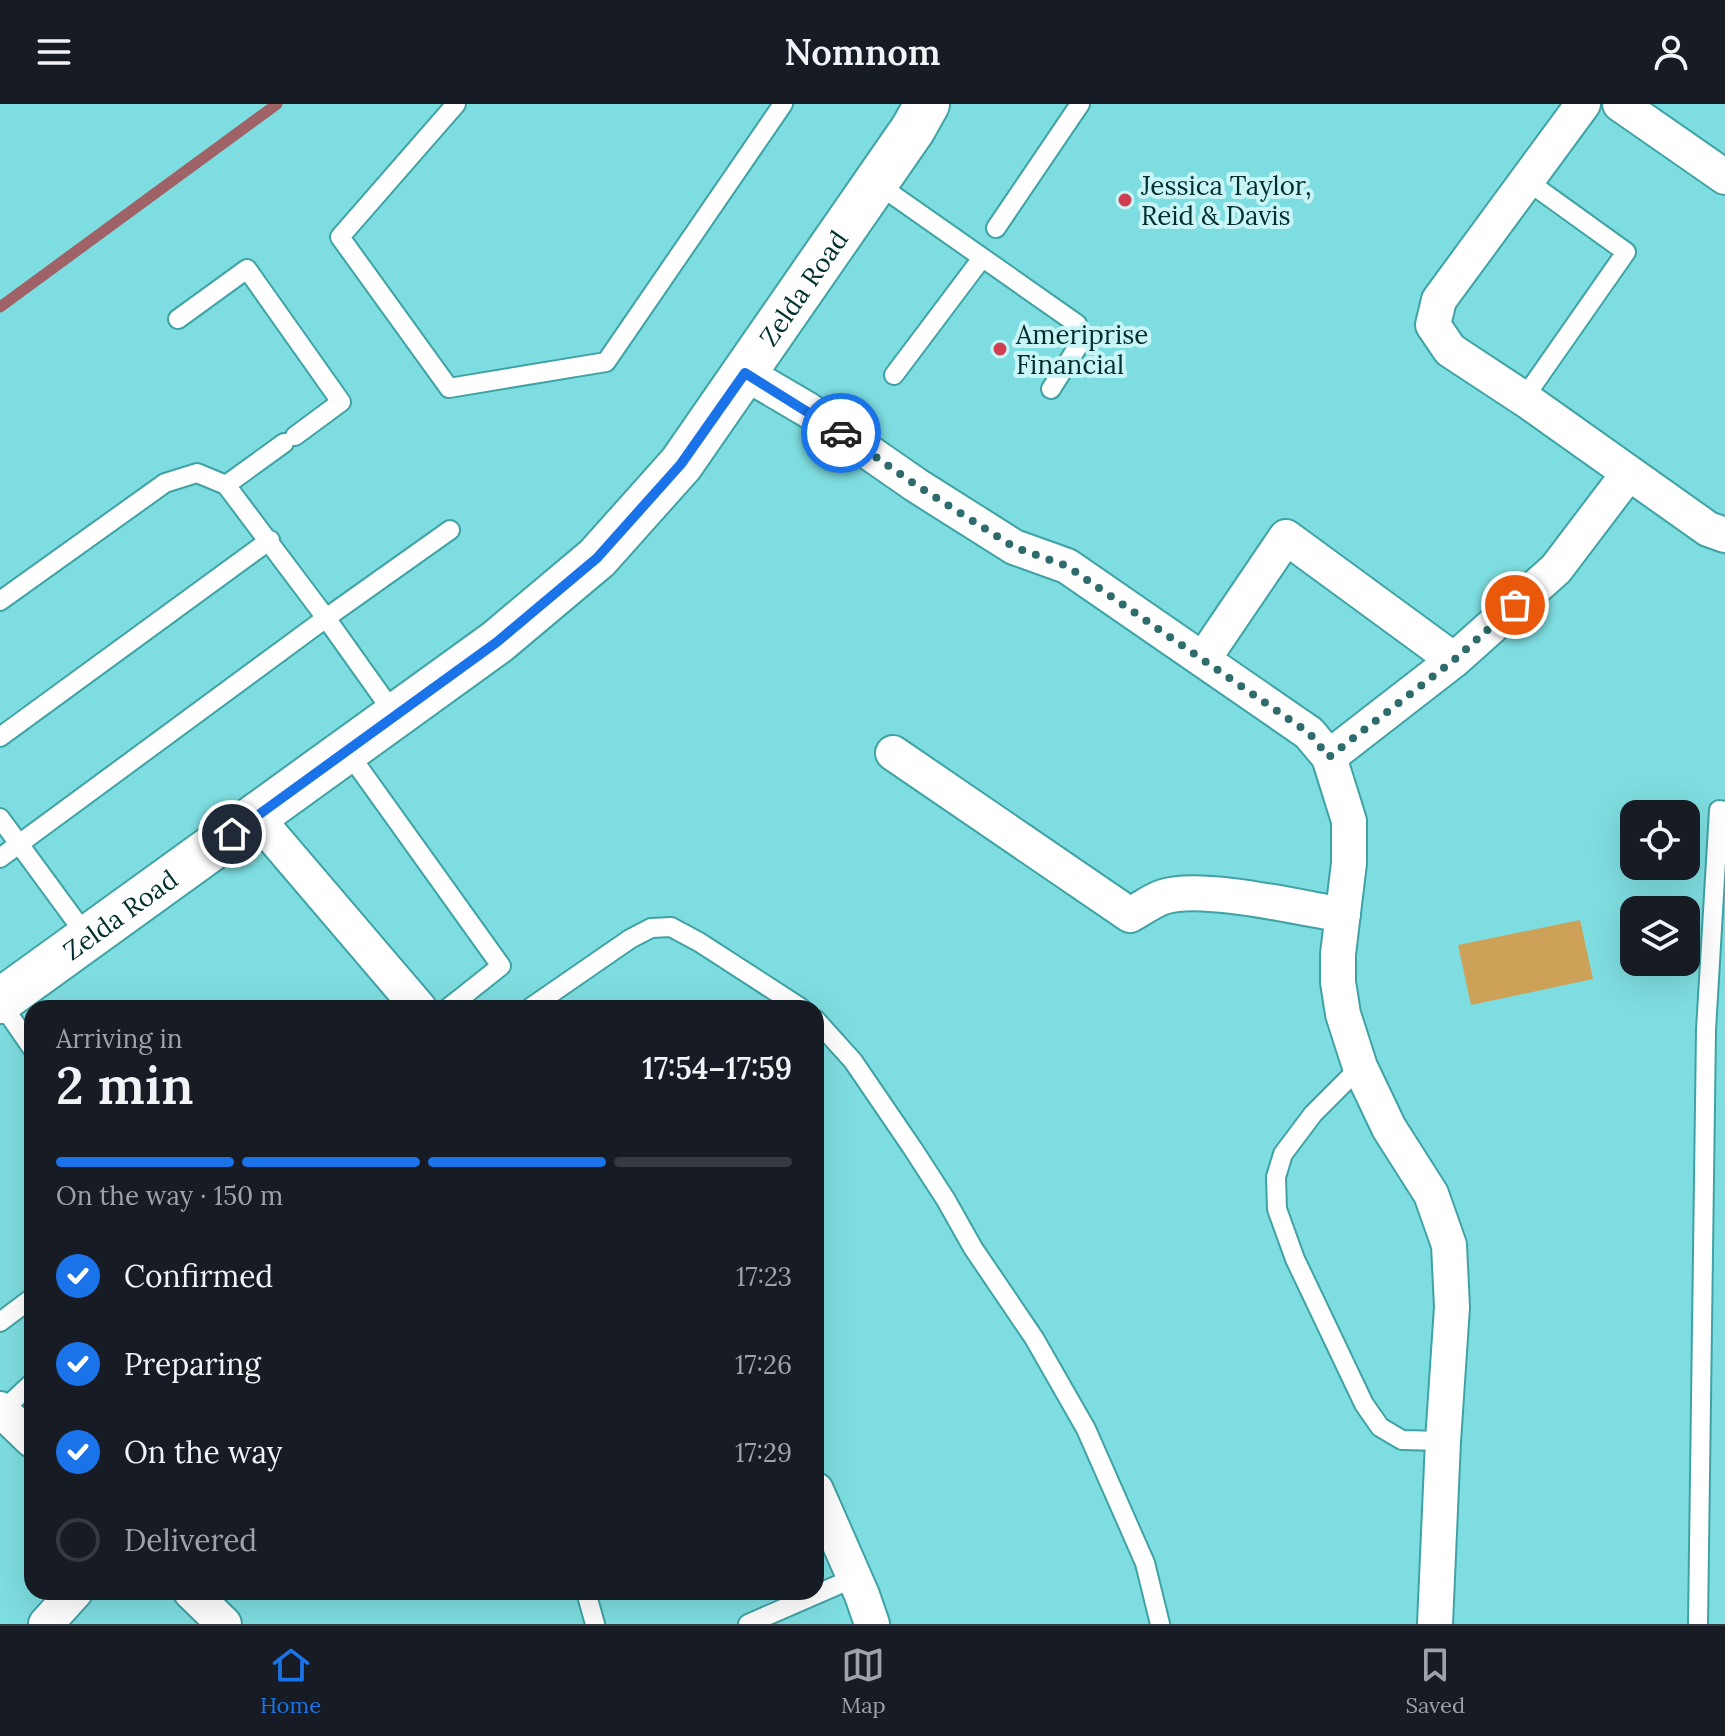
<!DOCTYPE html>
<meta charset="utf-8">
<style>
body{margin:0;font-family:Lora,serif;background:#20242c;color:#f1f3f6;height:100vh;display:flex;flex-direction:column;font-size:30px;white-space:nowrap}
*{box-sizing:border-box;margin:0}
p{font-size:26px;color:#9ea1a6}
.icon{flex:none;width:44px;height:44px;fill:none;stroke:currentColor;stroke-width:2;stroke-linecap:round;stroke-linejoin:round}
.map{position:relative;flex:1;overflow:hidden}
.side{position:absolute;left:24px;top:896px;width:800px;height:600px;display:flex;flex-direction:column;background:#171b24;border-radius:24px;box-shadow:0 8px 32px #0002}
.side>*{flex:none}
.buttons{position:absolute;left:1620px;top:696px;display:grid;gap:16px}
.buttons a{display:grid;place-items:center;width:80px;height:80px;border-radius:16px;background:#171b24;box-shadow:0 8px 32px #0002;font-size:40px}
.pin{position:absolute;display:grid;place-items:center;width:68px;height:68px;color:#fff;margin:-34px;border:4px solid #fff;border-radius:50%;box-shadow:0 2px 8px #0007}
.courier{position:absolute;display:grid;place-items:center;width:80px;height:80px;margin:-40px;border:6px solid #1a73e8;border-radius:50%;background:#fff;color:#222;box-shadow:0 2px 10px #0007}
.headline em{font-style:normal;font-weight:600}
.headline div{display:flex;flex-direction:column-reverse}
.headline{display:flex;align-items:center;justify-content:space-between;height:136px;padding:0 32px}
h1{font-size:52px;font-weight:600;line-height:60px}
.bar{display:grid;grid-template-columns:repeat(4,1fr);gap:12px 8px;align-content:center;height:96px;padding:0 32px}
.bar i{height:10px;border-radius:6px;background:#363941}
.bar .selected{background:#1a73e8}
.bar p{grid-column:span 4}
ol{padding:0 32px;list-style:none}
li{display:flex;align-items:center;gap:24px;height:88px}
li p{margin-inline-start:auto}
li .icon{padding:8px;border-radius:50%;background:#1a73e8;color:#fff;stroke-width:4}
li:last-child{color:#9ea1a6}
li i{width:44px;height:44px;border:4px solid #363941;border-radius:50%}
header{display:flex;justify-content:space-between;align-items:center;height:104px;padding:0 32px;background:#171b24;font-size:36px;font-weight:600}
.dock{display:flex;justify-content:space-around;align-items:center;height:112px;border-top:2px solid #363941;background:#171b24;font-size:22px;color:#9ea1a6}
.dock a{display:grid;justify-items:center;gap:4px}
.dock .selected{color:#1a73e8}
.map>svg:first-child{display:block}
.green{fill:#cea158}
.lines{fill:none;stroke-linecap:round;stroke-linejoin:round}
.stream{stroke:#9f6266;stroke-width:11}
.service-casing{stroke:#3fa2a5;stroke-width:22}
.minor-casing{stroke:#3fa2a5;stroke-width:38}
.secondary-casing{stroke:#3fa2a5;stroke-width:48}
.service{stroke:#fff;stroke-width:18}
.minor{stroke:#fff;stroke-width:34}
.secondary{stroke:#fff;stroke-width:44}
.done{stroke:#2d6b6d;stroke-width:8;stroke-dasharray:0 14.4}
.route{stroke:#1a73e8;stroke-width:10}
.poi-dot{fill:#ce3e50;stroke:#c9f5f6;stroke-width:3}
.labels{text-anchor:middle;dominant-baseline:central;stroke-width:8;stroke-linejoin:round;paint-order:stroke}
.poi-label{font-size:26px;fill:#012e2f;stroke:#c9f5f6;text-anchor:start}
.street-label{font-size:26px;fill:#012e2f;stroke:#c9f5f6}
</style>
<header><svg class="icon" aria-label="menu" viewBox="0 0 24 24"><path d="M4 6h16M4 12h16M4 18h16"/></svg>Nomnom<svg class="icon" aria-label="person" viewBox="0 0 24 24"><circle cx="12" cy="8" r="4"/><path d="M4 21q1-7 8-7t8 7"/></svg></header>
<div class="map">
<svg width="1725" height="1520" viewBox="0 0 1725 1520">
<rect width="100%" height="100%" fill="#7edde0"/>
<!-- green -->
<path class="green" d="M 1580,816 L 1593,875 L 1471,901 L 1458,841 Z"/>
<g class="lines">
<!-- stream -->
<path class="stream" d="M 0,203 L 277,0"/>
<!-- service casing -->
<g class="service-casing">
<path id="service" d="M 456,0 L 340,133 L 449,284 L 606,258 L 783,0
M 876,79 L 1077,220 L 1082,236 L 1051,285
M 996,124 L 1080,0
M 178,215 L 247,165 L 341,298 L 295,332
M 894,271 L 982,154
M 1524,294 L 1626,148 L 1526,76
M 226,381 L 284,339
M 0,497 L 165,379 L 197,369 L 226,381 L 326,514 L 0,754
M 395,611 L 326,514 L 450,426
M 0,633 L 270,436
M 347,647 L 501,862 L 448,904
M 0,714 L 88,834
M 0,898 L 32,944
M 530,904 L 630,835 L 651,824 L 671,823 L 699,838 L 801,904
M 816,916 L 853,957 L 913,1045 L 946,1096 L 973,1144 L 1034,1234 L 1086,1325 L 1145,1459 L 1160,1520
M 1360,963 L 1313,1010 L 1283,1050 L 1276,1073 L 1277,1105 L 1295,1155 L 1364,1300 L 1380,1323 L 1402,1336 L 1443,1337
M 0,1218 L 32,1194
M 2,1307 L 32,1279
M 586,1488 L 595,1520
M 748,1520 L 854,1474
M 1698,1520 L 1706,926 L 1719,706 L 1725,707"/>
</g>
<!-- minor casing -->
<g class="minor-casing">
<path id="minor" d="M 1583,0 L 1439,196 L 1433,221 L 1450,246 L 1529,298 L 1708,425 L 1725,431
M 1620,0 L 1725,73
M 745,269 L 808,306 L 916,381 L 1014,443 L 1067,462 L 1309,629 L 1329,653 L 1349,717 L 1349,759 L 1338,850 L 1338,878 L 1343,910 L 1360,963 L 1389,1024 L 1431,1090 L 1449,1141 L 1452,1203 L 1443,1337 L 1435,1520
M 1204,554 L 1286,433 L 1454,556
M 893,649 L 1130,811 C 1140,806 1151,797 1163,793 C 1200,780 1301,804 1343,811
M 1329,653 L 1454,556 L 1556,465 L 1628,370
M 256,713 L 419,904
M 0,1305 L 32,1336
M 816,1386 L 862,1491 L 872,1520
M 191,1488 L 224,1520
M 46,1520 L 75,1488"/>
</g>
<!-- secondary casing -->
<g class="secondary-casing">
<g id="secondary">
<path id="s1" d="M 0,897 L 497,538 L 597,454 L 681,360 L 913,25 L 927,0"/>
</g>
</g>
<!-- service -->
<use href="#service" class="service"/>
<!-- minor -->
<use href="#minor" class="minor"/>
<!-- secondary -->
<use href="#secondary" class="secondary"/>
</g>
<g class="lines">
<!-- done -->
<path class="done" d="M 841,329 L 916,381 L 1014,443 L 1067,462 L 1309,629 L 1329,653 L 1454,556 L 1515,501"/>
<!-- route -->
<path class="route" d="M 232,730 L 497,538 L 597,454 L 681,360 L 745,269 L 841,329"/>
</g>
<!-- markers -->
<g class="poi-dot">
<circle cx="1125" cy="96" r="8"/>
<circle cx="1000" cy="245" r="8"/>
</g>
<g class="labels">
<!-- poi labels -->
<g class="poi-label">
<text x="1141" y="81">Jessica Taylor,<tspan x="1141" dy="30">Reid &amp; Davis</tspan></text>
<text x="1016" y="230">Ameriprise<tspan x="1016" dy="30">Financial</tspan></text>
</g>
<!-- street labels -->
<g class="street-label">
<text stroke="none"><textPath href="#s1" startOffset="1084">Zelda Road</textPath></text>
<text stroke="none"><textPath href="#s1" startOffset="148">Zelda Road</textPath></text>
</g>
</g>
</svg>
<div class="buttons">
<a><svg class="icon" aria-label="locate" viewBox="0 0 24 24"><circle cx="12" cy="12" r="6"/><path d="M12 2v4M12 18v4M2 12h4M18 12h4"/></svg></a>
<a><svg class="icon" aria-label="layers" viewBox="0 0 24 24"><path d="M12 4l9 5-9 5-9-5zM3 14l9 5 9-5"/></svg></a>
</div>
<div class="pin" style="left:1515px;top:501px;background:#ea580c"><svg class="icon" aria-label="bag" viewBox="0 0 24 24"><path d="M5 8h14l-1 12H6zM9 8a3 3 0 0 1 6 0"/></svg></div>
<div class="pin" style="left:232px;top:730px;background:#1f2937"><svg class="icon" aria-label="home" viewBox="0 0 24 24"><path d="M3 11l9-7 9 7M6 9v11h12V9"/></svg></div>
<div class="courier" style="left:841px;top:329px"><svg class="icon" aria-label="car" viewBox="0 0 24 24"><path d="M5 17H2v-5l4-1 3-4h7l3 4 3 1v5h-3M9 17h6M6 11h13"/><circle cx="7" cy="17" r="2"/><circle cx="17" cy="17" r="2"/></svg></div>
<section class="side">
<div class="headline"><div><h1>2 min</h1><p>Arriving in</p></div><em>17:54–17:59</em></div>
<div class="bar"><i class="selected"></i><i class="selected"></i><i class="selected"></i><i></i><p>On the way · 150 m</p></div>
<ol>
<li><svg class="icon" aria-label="check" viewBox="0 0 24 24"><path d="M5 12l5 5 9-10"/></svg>Confirmed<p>17:23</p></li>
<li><svg class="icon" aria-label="check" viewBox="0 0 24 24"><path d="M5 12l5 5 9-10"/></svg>Preparing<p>17:26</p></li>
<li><svg class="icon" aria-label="check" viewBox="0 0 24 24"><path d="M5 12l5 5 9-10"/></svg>On the way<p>17:29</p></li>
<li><i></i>Delivered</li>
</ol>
</section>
</div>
<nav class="dock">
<a class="selected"><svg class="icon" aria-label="home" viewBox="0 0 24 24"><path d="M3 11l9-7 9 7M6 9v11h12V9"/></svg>Home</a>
<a><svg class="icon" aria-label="map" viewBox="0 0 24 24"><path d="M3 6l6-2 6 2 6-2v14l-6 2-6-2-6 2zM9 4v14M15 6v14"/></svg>Map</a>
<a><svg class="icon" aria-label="saved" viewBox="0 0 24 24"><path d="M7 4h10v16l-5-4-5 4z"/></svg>Saved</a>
</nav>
